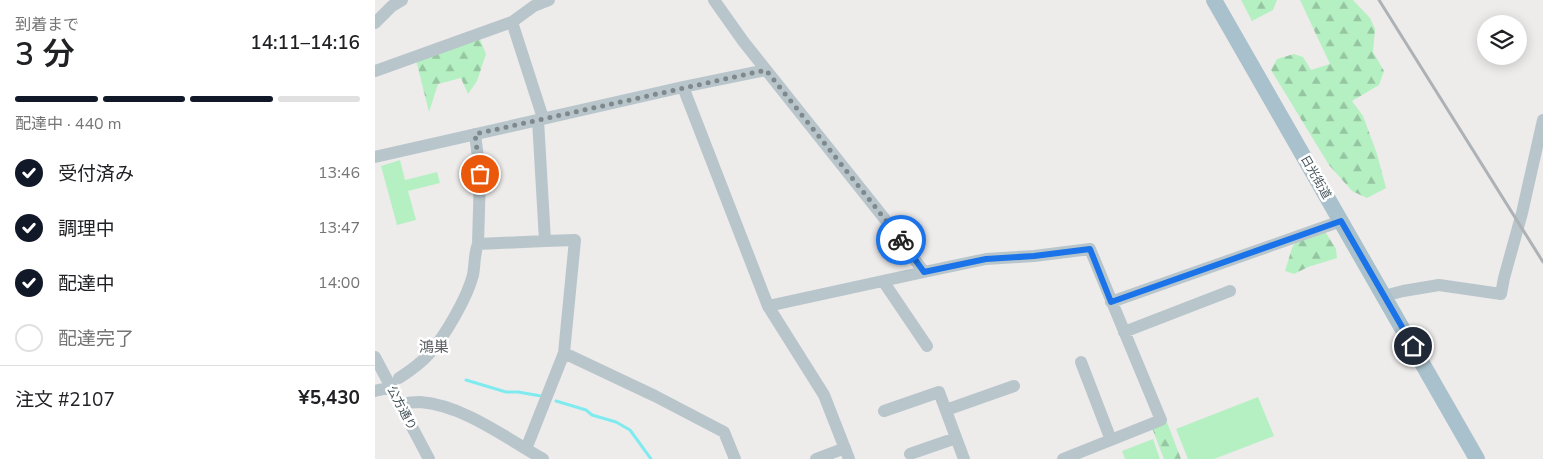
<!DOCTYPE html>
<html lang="ja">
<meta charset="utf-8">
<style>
body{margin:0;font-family:"Nunito Sans","Noto Sans JP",sans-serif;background:#f2f2f2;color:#202124;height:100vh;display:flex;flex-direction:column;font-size:19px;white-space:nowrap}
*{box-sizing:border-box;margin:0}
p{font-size:16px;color:#757577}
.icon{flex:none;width:28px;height:28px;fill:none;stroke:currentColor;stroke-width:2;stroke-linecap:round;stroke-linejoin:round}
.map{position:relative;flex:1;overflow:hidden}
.sheet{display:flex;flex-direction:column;background:#fff;width:375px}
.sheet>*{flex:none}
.buttons{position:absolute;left:1102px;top:15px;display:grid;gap:10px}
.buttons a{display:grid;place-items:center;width:50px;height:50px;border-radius:50%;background:#fff;box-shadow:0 2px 12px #0003;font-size:25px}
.pin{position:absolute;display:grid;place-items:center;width:42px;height:42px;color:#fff;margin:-21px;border:2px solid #fff;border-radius:50%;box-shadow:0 1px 5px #0007}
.courier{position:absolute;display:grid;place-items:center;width:50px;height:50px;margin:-25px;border:4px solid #1a73e8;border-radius:50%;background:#fff;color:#222;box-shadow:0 1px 6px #0007}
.head em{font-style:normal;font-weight:600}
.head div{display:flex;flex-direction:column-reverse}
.head{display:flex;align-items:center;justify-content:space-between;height:85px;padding:0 15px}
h1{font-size:32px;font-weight:600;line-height:38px}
.bar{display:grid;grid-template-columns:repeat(4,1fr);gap:8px 5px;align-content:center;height:60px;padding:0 15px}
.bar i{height:6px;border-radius:4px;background:#e0e0e0}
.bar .selected{background:#111827}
.bar p{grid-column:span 4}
.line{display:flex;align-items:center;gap:12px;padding:0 15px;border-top:1px solid #e0e0e0}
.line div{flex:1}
ol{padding:0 15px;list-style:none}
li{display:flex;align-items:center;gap:15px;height:55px}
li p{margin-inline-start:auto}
li .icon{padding:5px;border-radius:50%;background:#111827;color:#fff;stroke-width:4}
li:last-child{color:#757577}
li i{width:28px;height:28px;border:2px solid #e0e0e0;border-radius:50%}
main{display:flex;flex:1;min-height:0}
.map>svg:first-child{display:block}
.grass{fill:#b5f0c2}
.forest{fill:url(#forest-firs)}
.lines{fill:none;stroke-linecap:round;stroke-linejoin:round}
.stream{stroke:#80ebef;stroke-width:3}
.minor{stroke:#b8c6cc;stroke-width:12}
.major{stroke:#a9c1cc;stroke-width:16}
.rail{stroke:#adb2b6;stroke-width:3}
.done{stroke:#7f888c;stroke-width:5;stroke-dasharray:0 9}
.route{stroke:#1a73e8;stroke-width:6}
.labels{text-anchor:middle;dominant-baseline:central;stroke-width:5;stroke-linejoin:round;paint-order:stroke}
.street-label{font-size:12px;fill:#435259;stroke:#fff}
.quarter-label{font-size:15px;fill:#575d60;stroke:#fff}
</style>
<main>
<section class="sheet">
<div class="head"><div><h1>3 分</h1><p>到着まで</p></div><em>14:11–14:16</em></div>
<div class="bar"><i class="selected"></i><i class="selected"></i><i class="selected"></i><i></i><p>配達中 · 440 m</p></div>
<ol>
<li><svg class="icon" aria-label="check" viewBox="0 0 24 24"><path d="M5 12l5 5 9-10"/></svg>受付済み<p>13:46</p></li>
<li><svg class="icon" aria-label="check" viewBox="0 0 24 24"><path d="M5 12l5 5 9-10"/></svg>調理中<p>13:47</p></li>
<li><svg class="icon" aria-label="check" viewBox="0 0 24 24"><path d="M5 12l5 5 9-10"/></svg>配達中<p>14:00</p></li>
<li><i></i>配達完了</li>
</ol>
<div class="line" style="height:65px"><div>注文 #2107</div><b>¥5,430</b></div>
</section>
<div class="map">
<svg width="1168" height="459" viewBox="0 0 1168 459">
<defs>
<pattern id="forest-firs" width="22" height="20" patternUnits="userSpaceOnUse" patternTransform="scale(1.25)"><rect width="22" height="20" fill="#b5f0c2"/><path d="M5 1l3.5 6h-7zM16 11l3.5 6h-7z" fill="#95c5a1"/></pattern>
</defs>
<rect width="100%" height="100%" fill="#eeebeb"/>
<!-- grass -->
<path class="grass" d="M 25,160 L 30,180 L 62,172 L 65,183 L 33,191 L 41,220 L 22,225 L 6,166 Z
M 883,397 L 899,436 L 839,459 L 813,459 L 801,429 Z
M 778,439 L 785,459 L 750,459 L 747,451 Z"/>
<!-- forest -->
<path class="forest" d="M 866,0 L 902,0 L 898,10 L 877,21 Z
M 925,0 L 978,0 L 995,18 L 1000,29 L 998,52 L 1009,71 L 1004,85 L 977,101 L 988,116 L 1002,154 L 1011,188 L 992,198 L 977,191 L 954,165 L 896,70 L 902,59 L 919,54 L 928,57 L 936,70 L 955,64 Z
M 104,37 L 111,54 L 102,81 L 93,94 L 86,78 L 63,84 L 54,112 L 41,60 Z
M 949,230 L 961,249 L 962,258 L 933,267 L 919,274 L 910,271 L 917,248 L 921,241 Z
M 792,422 L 806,459 L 789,459 L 777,428 Z"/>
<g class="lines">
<!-- stream -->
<path class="stream" d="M 91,380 L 131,392 L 143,392 L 166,396
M 181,401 L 211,410 L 217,415 L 241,422 L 255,430 L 276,459"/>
<!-- minor -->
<path class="minor" d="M 339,0 L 368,41 L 509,218 L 549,272 L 611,259 L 659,256 L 715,249 L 786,420 L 688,459
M 137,22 L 168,118
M 0,23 L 17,6 L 27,0
M 0,71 L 137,22 L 159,6 L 174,0
M 308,87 L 393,306 L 449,395 L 474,459
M 100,134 L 105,174 L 103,244 L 170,241 L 163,120
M 0,157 L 308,87 L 391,70
M 508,281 L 552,346
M 1009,296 L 1028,291 L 1064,285 L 1126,294 L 1129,278 L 1147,213 L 1168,120
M 736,302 L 966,221
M 393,306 L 549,272
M 749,332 L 855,291
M 189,353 L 280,396 L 349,432 L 360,459
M 0,357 L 54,459
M 706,362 L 736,440
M 24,378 C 35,371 45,364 54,354 C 70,336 92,298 98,275 C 100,265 99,254 103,244
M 0,391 L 17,387
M 25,404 C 31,403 38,402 45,402 C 88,405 131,438 168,459
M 571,410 L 639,386
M 509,411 L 564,392 L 589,459
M 151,449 L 189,353 L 200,240 L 170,241
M 535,454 L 581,438
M 441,459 L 470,448"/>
<!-- major -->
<path class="major" d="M 839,0 L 1102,459"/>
<!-- rail -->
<path class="rail" d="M 1004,0 L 1168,262"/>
</g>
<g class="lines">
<!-- done -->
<path class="done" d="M 105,174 L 100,134 L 391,70 L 509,218 L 526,240"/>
<!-- route -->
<path class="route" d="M 526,240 L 549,272 L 611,259 L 659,256 L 715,249 L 736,302 L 966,221 L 1038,346"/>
</g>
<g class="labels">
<!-- street labels -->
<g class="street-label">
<text transform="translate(941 177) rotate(60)">日光街道</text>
<text transform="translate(27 408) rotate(62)">公方通り</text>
</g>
<!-- quarter labels -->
<g class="quarter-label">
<text x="59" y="347">鴻巣</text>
</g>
</g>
</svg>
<div class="buttons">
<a><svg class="icon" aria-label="layers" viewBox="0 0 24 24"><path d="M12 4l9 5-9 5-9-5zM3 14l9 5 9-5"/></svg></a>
</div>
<div class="pin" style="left:105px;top:174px;background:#ea580c"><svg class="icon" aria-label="bag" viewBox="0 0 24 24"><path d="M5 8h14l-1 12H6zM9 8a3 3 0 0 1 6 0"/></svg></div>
<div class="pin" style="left:1038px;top:346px;background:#1f2937"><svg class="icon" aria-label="home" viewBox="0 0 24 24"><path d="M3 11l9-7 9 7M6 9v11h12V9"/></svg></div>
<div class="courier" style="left:526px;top:240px"><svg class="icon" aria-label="bike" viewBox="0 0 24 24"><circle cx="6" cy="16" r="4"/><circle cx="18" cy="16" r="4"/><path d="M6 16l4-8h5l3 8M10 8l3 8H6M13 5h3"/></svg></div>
</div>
</main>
